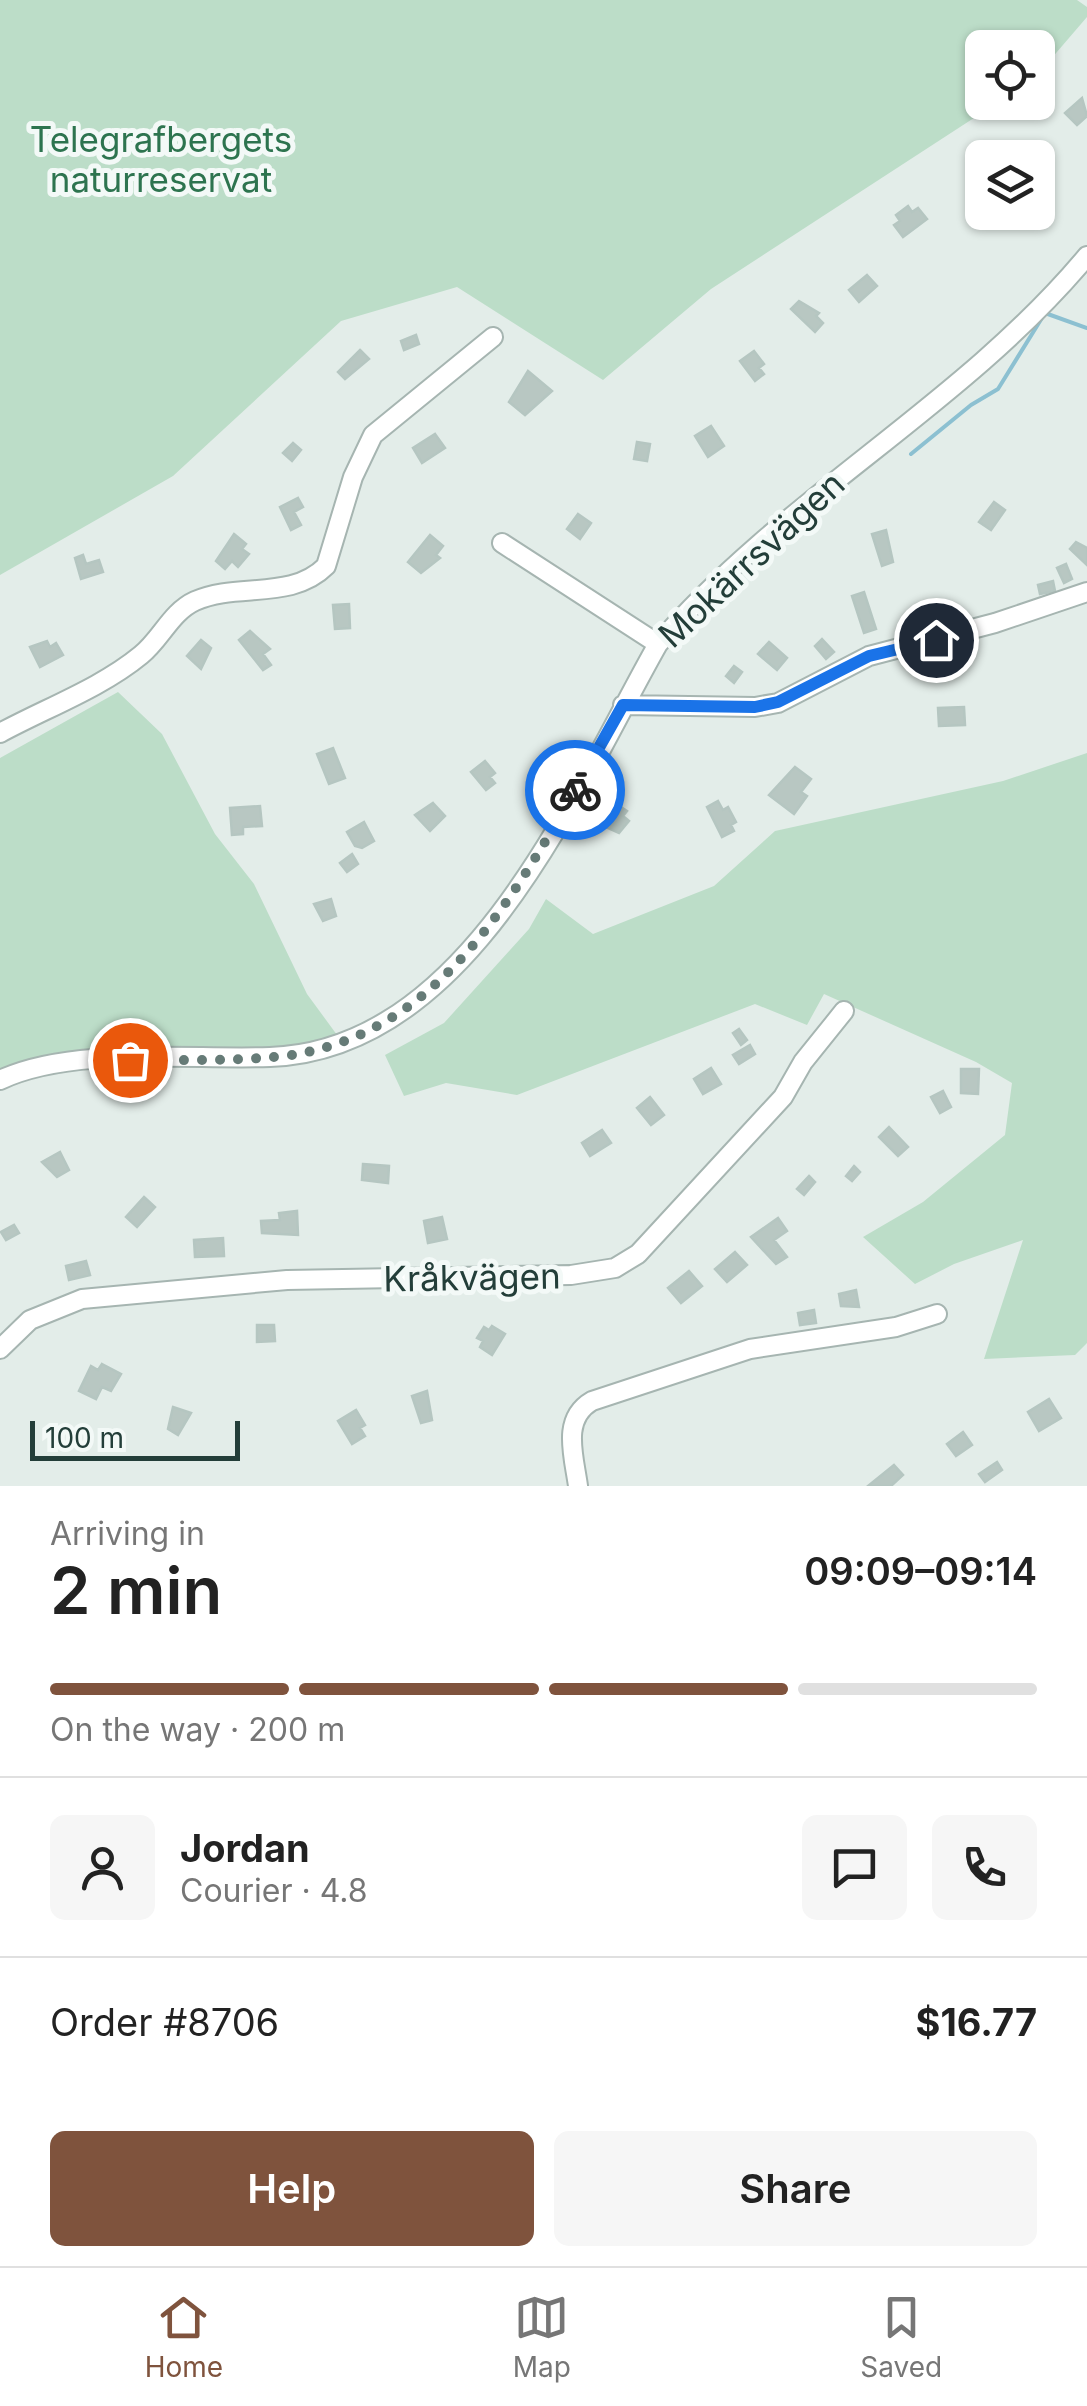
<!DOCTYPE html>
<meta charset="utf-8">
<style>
body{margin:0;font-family:Inter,sans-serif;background:#f6f6f6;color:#222;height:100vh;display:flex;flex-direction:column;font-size:38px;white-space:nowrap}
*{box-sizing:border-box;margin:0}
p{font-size:32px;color:#767676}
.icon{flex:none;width:55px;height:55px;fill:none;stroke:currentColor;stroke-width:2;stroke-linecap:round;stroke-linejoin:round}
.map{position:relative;height:1486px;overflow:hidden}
.details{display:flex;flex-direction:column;background:#fff;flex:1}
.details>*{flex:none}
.buttons{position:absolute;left:965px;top:30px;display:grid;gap:20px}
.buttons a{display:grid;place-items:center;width:90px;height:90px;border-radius:15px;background:#fff;box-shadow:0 2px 8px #0004;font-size:50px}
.scale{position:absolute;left:30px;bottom:25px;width:210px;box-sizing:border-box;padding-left:10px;border:5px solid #233e39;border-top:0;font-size:28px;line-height:35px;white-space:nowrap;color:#233e39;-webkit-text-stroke:8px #f3f9f7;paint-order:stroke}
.pin{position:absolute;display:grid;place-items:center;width:85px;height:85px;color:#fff;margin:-42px;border:5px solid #fff;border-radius:50%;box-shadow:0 2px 10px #0007}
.courier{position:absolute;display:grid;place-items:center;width:100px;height:100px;margin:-50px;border:8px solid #1a73e8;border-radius:50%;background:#fff;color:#222;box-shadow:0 2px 12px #0007}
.head em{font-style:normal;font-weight:600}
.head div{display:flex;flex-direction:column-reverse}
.head{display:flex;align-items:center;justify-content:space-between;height:170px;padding:0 50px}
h1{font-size:65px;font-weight:600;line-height:75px}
.bar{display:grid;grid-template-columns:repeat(4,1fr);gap:15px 10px;align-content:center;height:120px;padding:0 50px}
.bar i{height:12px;border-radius:8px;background:#e0e0e0}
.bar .active{background:#7f533d}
.bar p{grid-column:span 4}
.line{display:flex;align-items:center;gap:25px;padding:0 50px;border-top:2px solid #e0e0e0}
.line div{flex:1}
.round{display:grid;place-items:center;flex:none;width:105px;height:105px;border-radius:15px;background:#f6f6f6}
.button{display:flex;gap:20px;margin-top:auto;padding:20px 50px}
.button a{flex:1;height:115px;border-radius:15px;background:#7f533d;color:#fff;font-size:40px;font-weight:600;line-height:115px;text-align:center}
.button a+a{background:#f6f6f6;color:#222}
.menu{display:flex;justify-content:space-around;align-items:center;height:140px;border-top:2px solid #e0e0e0;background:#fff;font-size:28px;color:#767676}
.menu a{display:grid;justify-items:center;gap:5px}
.menu .active{color:#7f533d}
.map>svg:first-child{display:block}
.green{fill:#bcddc8}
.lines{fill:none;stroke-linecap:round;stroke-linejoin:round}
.stream{stroke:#8cc0d1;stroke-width:4}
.building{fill:#b8c7c2;stroke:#b5c6c1;stroke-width:2.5}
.street-casing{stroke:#a6b5b1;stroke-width:22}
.street{stroke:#fff;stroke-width:18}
.done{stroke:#667b77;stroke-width:10;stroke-dasharray:0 18}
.route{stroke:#1a73e8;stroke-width:12}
.labels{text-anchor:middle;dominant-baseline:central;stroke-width:10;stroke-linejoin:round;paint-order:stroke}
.park-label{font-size:35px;fill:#2d744f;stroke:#f3f9f7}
.street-label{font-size:35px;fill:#233e39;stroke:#f3f9f7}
</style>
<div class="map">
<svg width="1087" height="1486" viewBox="0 0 1087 1486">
<rect width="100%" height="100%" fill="#e3ede9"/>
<!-- green -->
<path class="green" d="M 0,0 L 1077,0 L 1087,7 L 1087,17 L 1038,74 L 1038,48 L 982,48 L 982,102 L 997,103 L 711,289 L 603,380 L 457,287 L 341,321 L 173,476 L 0,575 Z
M 118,692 L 162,734 L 215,834 L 254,884 L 307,994 L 340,1039 L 277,1053 L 183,1057 L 100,1049 L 0,1072 L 0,758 Z
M 1087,753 L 1087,1343 L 1075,1355 L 984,1359 L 1023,1240 L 954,1264 L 915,1284 L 863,1237 L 923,1202 L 1005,1135 L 1012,1083 L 976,1062 L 824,994 L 807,1025 L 755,1004 L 517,1095 L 446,1083 L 404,1096 L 385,1055 L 444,1023 L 529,929 L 546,899 L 593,934 L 714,886 L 775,831 L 1003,781 Z"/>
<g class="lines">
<!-- stream -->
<path class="stream" d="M 911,454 L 971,405 L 998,389 L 1045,313 L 1087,328"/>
</g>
<!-- building -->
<path class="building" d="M 1082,98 L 1087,116 L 1077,125 L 1065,113 Z
M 908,206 L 912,212 L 918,208 L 927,219 L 903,237 L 894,225 L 900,221 L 896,215 Z
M 867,275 L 877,286 L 859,302 L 849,290 Z
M 799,301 L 819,313 L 816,316 L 823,323 L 815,332 L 791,309 Z
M 416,335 L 419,344 L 404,350 L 401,341 Z
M 360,350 L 369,359 L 345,379 L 338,372 Z
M 754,351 L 764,364 L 759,368 L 764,374 L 755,381 L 740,361 Z
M 528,371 L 552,391 L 525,415 L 509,402 Z
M 711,426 L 724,446 L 708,457 L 695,436 Z
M 435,434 L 445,448 L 422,463 L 413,448 Z
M 637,442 L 650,444 L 647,461 L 634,459 Z
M 293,443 L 301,450 L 292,461 L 283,453 Z
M 298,498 L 303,507 L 294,512 L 301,525 L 291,530 L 280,507 Z
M 994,502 L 1005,510 L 991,530 L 979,522 Z
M 578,514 L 591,523 L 580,539 L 567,529 Z
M 886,530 L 893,562 L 882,566 L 872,534 Z
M 234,534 L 246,544 L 242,549 L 249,554 L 238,567 L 232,561 L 225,569 L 216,561 Z
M 430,535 L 443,546 L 436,555 L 440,558 L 421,573 L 408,562 Z
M 1076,542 L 1087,548 L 1087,565 L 1070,549 Z
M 83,555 L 86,564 L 99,560 L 103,572 L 81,579 L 75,558 Z
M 1066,564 L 1072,579 L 1064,583 L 1057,568 Z
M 1053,581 L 1055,591 L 1040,594 L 1038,585 Z
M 864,592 L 876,629 L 864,633 L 852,596 Z
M 349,604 L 350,628 L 335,629 L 333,605 Z
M 250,631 L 270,649 L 263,654 L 271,665 L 263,670 L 239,640 Z
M 822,639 L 834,652 L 826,659 L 815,646 Z
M 201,640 L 211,648 L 201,669 L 187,656 Z
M 47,641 L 50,647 L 56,643 L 63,655 L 40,667 L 30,647 Z
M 769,642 L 787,658 L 777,670 L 758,654 Z
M 734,666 L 742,672 L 734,683 L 726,676 Z
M 964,707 L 965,725 L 939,726 L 938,708 Z
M 333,748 L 345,778 L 329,784 L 317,754 Z
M 485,761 L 495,773 L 490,777 L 495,783 L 486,790 L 471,772 Z
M 795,767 L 811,779 L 801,792 L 807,796 L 794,814 L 769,795 Z
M 718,801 L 723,810 L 728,807 L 736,822 L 731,825 L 734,831 L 722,837 L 707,807 Z
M 433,803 L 445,816 L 430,831 L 415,815 Z
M 615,803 L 627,811 L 623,816 L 629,821 L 619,833 L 599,824 Z
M 260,806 L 262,826 L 243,827 L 243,834 L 232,835 L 230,808 Z
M 364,822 L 374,841 L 362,848 L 355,846 L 347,832 Z
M 352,854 L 358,864 L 347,872 L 340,863 Z
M 331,899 L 336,916 L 323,921 L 314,904 Z
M 739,1029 L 747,1040 L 741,1045 L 733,1033 Z
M 750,1045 L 755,1054 L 739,1064 L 733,1055 Z
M 711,1068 L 721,1084 L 703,1094 L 694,1079 Z
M 961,1069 L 979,1069 L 978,1094 L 961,1093 Z
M 943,1091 L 951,1107 L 940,1113 L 931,1097 Z
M 650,1097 L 664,1115 L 651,1125 L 637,1108 Z
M 889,1127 L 908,1147 L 898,1156 L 879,1137 Z
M 602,1130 L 611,1143 L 590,1156 L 582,1143 Z
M 60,1152 L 69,1170 L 57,1177 L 42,1162 Z
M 363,1164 L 389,1166 L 388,1183 L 362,1180 Z
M 854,1166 L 860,1172 L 852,1181 L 846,1176 Z
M 809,1176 L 815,1182 L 804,1195 L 797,1189 Z
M 144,1197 L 155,1207 L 137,1227 L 126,1217 Z
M 297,1211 L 298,1235 L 262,1233 L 261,1221 L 280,1220 L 279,1213 Z
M 442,1217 L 447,1239 L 428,1243 L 424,1221 Z
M 778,1218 L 787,1231 L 774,1240 L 787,1257 L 776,1264 L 751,1237 Z
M 14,1225 L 19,1233 L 6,1240 L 1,1232 Z
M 223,1238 L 224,1256 L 195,1257 L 194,1240 Z
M 735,1252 L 747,1265 L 727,1282 L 715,1269 Z
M 86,1261 L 90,1275 L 69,1280 L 66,1266 Z
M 689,1271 L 702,1286 L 681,1303 L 668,1288 Z
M 856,1290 L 859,1307 L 841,1306 L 839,1294 Z
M 814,1310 L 816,1323 L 800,1325 L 798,1313 Z
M 257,1325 L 274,1325 L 275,1341 L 257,1342 Z
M 492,1326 L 505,1334 L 492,1355 L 480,1347 L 483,1341 L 477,1338 L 484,1327 L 489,1330 Z
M 102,1364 L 121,1374 L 111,1391 L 102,1387 L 96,1399 L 79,1391 L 91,1366 L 98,1370 Z
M 427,1391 L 432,1420 L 421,1423 L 412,1396 Z
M 1049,1399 L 1061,1418 L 1039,1431 L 1028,1412 Z
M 173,1407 L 191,1413 L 178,1435 L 168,1429 Z
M 356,1410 L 365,1425 L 360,1428 L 365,1436 L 352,1444 L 338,1421 Z
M 963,1432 L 972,1445 L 956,1456 L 947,1444 Z
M 997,1462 L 1002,1470 L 985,1482 L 979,1474 Z
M 894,1465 L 903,1475 L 891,1486 L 868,1486 Z"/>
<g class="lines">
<!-- street casing -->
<g class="street-casing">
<path id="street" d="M 502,543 L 658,644
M 623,705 L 755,707 L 778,703 L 869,656 L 995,623 L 1087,592
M 0,733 C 46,708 101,688 141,655 C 161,639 171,612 195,601 C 237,582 291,601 326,566 L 353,477 L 373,435 L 493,337
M 0,1080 C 72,1046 190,1060 270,1057 C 470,1050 574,792 658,644 C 785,497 963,405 1087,256
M 0,1349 L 30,1320 L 82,1299 L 287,1280 L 571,1275 L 615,1268 L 638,1254 L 783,1097 L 803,1062 L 844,1011
M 578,1486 C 574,1456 561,1419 592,1401 L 750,1349 L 896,1327 L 937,1314"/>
</g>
<!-- street -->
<use href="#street" class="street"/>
</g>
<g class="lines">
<!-- done -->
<path class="done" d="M 130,1060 C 178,1060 228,1061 275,1057 C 428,1043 507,910 575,790"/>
<!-- route -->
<path class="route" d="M 575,790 L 623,705 L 755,707 L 778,702 L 869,656 L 936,640"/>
</g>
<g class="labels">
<!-- park labels -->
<g class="park-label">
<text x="161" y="139">Telegrafbergets<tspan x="161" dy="40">naturreservat</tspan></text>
</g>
<!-- street labels -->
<g class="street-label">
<text transform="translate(751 559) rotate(-43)">Mokärrsvägen</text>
<text transform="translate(472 1277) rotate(-1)">Kråkvägen</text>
</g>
</g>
</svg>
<div class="buttons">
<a><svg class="icon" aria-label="locate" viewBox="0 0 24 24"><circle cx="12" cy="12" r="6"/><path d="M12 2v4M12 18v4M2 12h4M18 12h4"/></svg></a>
<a><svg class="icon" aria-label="layers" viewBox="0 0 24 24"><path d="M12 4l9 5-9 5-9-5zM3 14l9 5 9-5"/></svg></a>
</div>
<div class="scale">100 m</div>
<div class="pin" style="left:130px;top:1060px;background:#ea580c"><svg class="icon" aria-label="bag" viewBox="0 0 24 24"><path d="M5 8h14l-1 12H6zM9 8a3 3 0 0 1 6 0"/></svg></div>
<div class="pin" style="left:936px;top:640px;background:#1f2937"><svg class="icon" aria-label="home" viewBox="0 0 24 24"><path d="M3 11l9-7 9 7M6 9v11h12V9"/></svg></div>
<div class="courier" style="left:575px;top:790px"><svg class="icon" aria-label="bike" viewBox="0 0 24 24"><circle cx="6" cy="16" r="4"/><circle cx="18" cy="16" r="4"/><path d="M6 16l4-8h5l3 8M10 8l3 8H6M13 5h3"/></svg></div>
</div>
<section class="details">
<div class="head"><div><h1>2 min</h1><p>Arriving in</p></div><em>09:09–09:14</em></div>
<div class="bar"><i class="active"></i><i class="active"></i><i class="active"></i><i></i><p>On the way · 200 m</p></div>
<div class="line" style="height:180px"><a class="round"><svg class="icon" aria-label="person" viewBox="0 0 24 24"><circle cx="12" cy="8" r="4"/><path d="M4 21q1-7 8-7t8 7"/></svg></a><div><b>Jordan</b><p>Courier · 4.8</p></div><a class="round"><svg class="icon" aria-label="chat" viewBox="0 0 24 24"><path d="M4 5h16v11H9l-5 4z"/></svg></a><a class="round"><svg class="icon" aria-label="phone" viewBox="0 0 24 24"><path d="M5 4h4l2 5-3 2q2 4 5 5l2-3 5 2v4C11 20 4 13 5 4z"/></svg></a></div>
<div class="line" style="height:130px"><div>Order #8706</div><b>$16.77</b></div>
<div class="button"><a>Help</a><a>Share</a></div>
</section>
<nav class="menu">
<a class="active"><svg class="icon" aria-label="home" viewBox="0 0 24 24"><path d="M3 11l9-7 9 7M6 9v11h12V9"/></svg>Home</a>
<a><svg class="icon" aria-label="map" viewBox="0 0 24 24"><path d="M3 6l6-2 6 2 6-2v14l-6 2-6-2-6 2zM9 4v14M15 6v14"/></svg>Map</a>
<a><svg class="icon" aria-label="saved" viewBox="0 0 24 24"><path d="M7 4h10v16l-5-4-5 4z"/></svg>Saved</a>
</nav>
